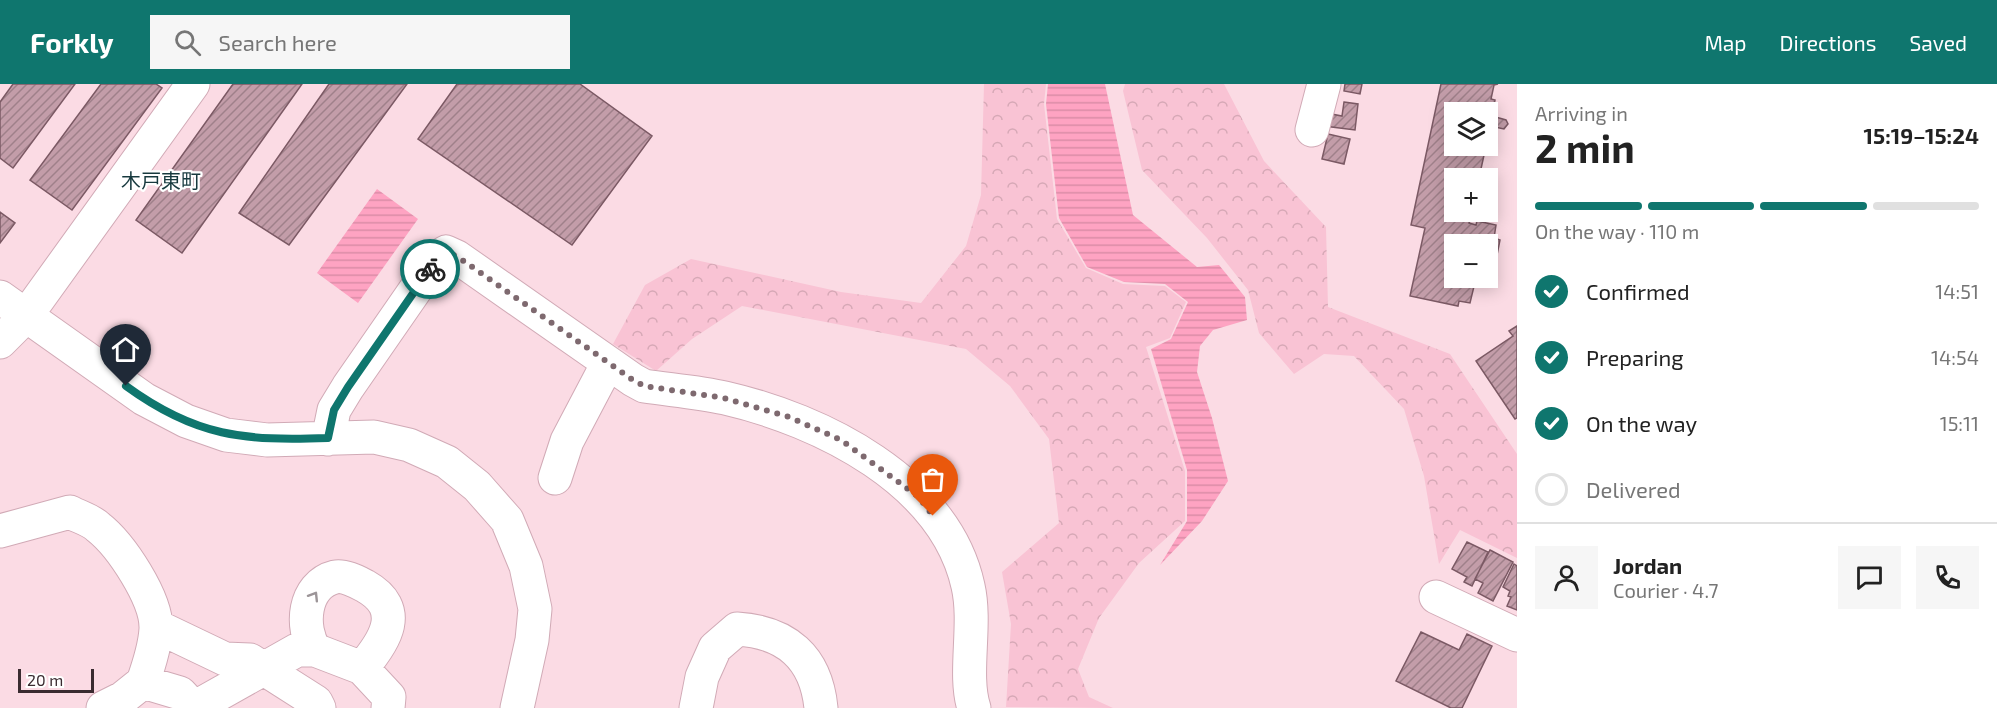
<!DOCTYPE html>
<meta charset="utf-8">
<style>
body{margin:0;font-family:"Exo 2","Noto Sans JP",sans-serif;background:#f6f6f6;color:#222;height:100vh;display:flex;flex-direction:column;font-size:22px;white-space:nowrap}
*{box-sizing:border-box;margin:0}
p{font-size:20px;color:#767676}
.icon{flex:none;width:33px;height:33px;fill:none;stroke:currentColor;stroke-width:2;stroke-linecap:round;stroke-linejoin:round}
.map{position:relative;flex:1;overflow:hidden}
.details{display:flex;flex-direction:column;background:#fff;width:480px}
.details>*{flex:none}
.tools{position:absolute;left:1444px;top:18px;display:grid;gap:12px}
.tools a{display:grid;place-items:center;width:54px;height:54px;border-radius:0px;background:#fff;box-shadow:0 3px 15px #0003;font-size:30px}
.scale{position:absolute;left:18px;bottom:15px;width:76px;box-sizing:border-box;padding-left:6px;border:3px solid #3a2b30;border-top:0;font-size:16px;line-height:21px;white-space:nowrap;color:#3a2b30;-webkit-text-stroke:4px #fff;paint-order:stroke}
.pin{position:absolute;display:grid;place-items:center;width:51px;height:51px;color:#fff;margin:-62px -26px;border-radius:50% 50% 50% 0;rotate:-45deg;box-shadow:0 0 6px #0007}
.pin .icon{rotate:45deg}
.courier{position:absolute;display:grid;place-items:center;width:60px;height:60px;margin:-30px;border:4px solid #0f766e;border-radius:50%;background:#fff;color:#222;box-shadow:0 2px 8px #0007}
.head em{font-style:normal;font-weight:700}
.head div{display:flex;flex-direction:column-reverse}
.head{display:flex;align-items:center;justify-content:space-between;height:102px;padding:0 18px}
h1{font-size:39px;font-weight:700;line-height:45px}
.bar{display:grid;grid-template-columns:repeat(4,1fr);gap:9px 6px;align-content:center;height:72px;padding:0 18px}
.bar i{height:8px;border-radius:4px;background:#e0e0e0}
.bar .selected{background:#0f766e}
.bar p{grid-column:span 4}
.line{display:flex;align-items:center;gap:15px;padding:0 18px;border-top:2px solid #e0e0e0}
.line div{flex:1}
.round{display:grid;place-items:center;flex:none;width:63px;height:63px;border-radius:0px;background:#f6f6f6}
ol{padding:0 18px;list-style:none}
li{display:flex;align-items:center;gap:18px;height:66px}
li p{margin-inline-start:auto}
li .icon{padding:6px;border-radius:50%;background:#0f766e;color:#fff;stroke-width:4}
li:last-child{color:#767676}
li i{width:33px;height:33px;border:3px solid #e0e0e0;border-radius:50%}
header{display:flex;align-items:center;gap:36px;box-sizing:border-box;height:84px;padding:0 30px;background:#0f766e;color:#fff}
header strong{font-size:28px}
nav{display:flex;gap:33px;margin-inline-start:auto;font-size:21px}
.search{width:420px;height:54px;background:#f6f6f6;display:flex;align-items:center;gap:15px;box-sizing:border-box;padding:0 21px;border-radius:0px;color:#767676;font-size:22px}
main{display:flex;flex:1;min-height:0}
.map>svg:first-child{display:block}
.forest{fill:url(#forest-crowns)}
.water{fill:url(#water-rules)}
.building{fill:url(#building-hatch);stroke:#7b5964;stroke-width:1.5}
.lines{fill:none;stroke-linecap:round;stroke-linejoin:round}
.minor-casing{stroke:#d1aab6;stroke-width:35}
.minor{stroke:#fff;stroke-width:33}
.oneway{stroke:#9c9598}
.done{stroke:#7e696f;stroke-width:6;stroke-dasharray:0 10.8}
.route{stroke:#0f766e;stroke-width:8}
.labels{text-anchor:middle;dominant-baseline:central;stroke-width:4.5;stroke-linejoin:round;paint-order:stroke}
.neighbourhood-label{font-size:20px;fill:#17393e;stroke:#fff}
</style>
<header>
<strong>Forkly</strong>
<div class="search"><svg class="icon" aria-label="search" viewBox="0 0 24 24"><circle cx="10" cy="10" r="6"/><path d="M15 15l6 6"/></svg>Search here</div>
<nav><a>Map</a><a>Directions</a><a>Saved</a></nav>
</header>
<main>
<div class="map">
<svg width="1517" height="624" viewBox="0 0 1517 624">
<defs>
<pattern id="forest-crowns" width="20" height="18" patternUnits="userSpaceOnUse" patternTransform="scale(1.5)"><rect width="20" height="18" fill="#f9c3d4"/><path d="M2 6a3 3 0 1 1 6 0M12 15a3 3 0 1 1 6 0" fill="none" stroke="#d6a8b6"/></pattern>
<pattern id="water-rules" width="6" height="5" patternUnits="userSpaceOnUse" patternTransform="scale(1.5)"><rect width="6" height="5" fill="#fea3c2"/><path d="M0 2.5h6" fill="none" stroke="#da8ca7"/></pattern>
<pattern id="building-hatch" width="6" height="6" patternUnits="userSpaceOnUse" patternTransform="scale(1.5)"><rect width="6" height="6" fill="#c39da9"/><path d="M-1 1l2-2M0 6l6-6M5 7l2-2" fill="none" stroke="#9f808a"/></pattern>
</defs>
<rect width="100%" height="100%" fill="#fbdbe4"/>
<!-- forest -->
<path class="forest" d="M 984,0 L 1046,0 L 1044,20 L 1057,135 L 1086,184 L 1123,200 L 1165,202 L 1186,218 L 1170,254 L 1146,263 L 1185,387 L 1185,437 L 1139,479 L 1099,534 L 1078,585 L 1089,613 L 1113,624 L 1006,623 L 1011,540 L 1002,488 L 1059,439 L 1049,355 L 1010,302 L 966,265 L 742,222 L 692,255 L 656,287 L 613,260 L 645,201 L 691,175 L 841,208 L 921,219 L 966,162 L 981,111 Z
M 1125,0 L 1224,0 L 1264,77 L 1326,143 L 1328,223 L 1450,270 L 1517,370 L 1517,474 L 1460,446 L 1439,480 L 1424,392 L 1404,325 L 1354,272 L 1324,270 L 1294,290 L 1259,249 L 1248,206 L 1207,154 L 1142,86 L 1123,7 Z"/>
<!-- water -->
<path class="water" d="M 1048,0 L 1105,0 L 1133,131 L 1197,183 L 1219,181 L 1245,213 L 1247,236 L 1213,246 L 1200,262 L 1197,288 L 1212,334 L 1228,397 L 1202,437 L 1160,481 L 1187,437 L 1187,386 L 1151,265 L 1171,255 L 1188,218 L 1165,200 L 1124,198 L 1087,183 L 1059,134 L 1046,20 Z
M 377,105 L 418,135 L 358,219 L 317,189 Z"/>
<!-- building -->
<path class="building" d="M 13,0 L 75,0 L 13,84 L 0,74 L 0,18 Z
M 101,0 L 156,0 L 162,4 L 72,126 L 30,96 Z
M 233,0 L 302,0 L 182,169 L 136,136 Z
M 329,0 L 407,0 L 289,161 L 239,129 Z
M 457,0 L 580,0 L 652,52 L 572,161 L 418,55 Z
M 1345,0 L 1362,0 L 1360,10 L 1344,7 Z
M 1441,0 L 1498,0 L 1494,1 L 1491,15 L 1495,16 L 1492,32 L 1506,36 L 1508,40 L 1504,45 L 1490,42 L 1488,51 L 1488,28 L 1455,28 L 1455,62 L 1486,62 L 1479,94 L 1455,94 L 1455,128 L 1472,128 L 1469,139 L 1476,141 L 1477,137 L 1496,141 L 1494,154 L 1500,156 L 1496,176 L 1488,174 L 1488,160 L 1455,160 L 1455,194 L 1476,194 L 1470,219 L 1459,217 L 1458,222 L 1410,212 L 1425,144 L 1411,141 Z
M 1344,18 L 1358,20 L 1355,46 L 1324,42 L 1326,29 L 1342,32 Z
M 1328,50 L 1350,55 L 1344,80 L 1322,75 Z
M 0,128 L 15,139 L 0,159 Z
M 1517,242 L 1517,334 L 1515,335 L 1476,277 L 1513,252 L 1509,247 Z
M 1467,458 L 1488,468 L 1472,502 L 1464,498 L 1467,493 L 1452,485 Z
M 1490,466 L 1513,478 L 1493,517 L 1478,509 L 1483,499 L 1475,495 Z
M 1514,480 L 1517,482 L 1517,526 L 1507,522 L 1511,513 L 1508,512 L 1510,507 L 1503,503 Z
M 1421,548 L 1459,566 L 1467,550 L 1492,562 L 1462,624 L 1451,624 L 1396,597 Z"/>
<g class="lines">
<!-- minor casing -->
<g class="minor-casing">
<path id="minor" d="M 1312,46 L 1324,0
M 0,213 L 144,315 L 186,337 L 226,351 L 267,356 L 374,353 L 409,361 L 447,378 L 477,402 L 507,436 L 526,482 L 535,525 L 532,556 L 517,624
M 0,258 L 26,232 L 193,0
M 328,355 L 334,326 L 348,303 L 438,173 L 446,168 L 457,173 L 633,296 L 644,302 C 671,306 699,308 725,314 C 821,336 945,397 968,502 C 977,541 963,590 974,624
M 555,394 L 567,357 L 608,279
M 0,447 L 70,428 C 79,433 91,436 98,443 C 121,461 157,515 156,545 C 155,563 149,581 143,598
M 1436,513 L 1517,551
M 156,542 L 225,575 L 250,576 L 316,618 L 319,624
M 315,566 C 300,544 303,501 335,493 C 344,491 357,498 365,502 C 406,525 385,557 362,584
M 103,624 L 123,614 L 143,598 L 180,609 L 194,624
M 194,624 L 297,566 L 315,566 L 362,584 L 389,613 L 388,624
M 696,624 L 702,593 L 715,564 L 737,545 C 786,548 816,573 821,624"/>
</g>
<!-- minor -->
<use href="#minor" class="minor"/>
</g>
<!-- one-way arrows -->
<defs><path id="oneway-chevron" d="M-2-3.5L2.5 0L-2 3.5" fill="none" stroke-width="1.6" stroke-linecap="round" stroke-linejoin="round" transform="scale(1.5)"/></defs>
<use class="oneway" href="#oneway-chevron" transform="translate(314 512) rotate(-58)"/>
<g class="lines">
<!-- done -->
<path class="done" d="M 430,185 L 438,173 L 446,168 L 458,173 L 633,296 L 644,302 L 724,314 L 789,333 L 841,356 L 919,413 L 933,432"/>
<!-- route -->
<path class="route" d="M 126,302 C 196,353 244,357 328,354 L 334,326 L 348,303 L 430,185"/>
</g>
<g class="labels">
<!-- neighbourhood labels -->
<g class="neighbourhood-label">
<text x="161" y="96">木戸東町</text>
</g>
</g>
</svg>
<div class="tools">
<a><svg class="icon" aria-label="layers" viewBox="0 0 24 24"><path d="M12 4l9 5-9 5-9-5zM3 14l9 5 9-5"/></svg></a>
<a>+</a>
<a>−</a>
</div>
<div class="scale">20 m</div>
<div class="pin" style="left:933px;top:432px;background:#ea580c"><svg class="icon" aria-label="bag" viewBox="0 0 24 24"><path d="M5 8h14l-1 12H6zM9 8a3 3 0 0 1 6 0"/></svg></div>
<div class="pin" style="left:126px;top:302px;background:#1f2937"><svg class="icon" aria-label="home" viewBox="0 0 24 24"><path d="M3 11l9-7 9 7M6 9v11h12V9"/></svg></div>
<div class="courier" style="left:430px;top:185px"><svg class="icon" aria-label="bike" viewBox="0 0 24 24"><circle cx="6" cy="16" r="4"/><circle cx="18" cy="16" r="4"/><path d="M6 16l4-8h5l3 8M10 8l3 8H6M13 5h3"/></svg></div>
</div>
<section class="details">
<div class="head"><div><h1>2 min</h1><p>Arriving in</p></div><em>15:19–15:24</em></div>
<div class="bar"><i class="selected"></i><i class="selected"></i><i class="selected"></i><i></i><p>On the way · 110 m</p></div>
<ol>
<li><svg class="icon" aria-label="check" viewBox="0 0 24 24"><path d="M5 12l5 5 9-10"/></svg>Confirmed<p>14:51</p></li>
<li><svg class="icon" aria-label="check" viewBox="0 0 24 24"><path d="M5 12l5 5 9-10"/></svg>Preparing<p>14:54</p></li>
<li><svg class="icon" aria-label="check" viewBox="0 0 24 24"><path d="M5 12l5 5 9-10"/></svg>On the way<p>15:11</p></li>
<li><i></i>Delivered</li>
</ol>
<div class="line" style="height:108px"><a class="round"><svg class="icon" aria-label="person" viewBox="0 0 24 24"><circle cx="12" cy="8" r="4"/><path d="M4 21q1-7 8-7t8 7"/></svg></a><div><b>Jordan</b><p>Courier · 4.7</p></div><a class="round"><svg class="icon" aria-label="chat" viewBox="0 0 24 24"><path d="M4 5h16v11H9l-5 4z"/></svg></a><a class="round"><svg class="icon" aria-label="phone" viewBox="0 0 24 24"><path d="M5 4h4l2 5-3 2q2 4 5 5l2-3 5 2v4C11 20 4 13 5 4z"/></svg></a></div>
</section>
</main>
